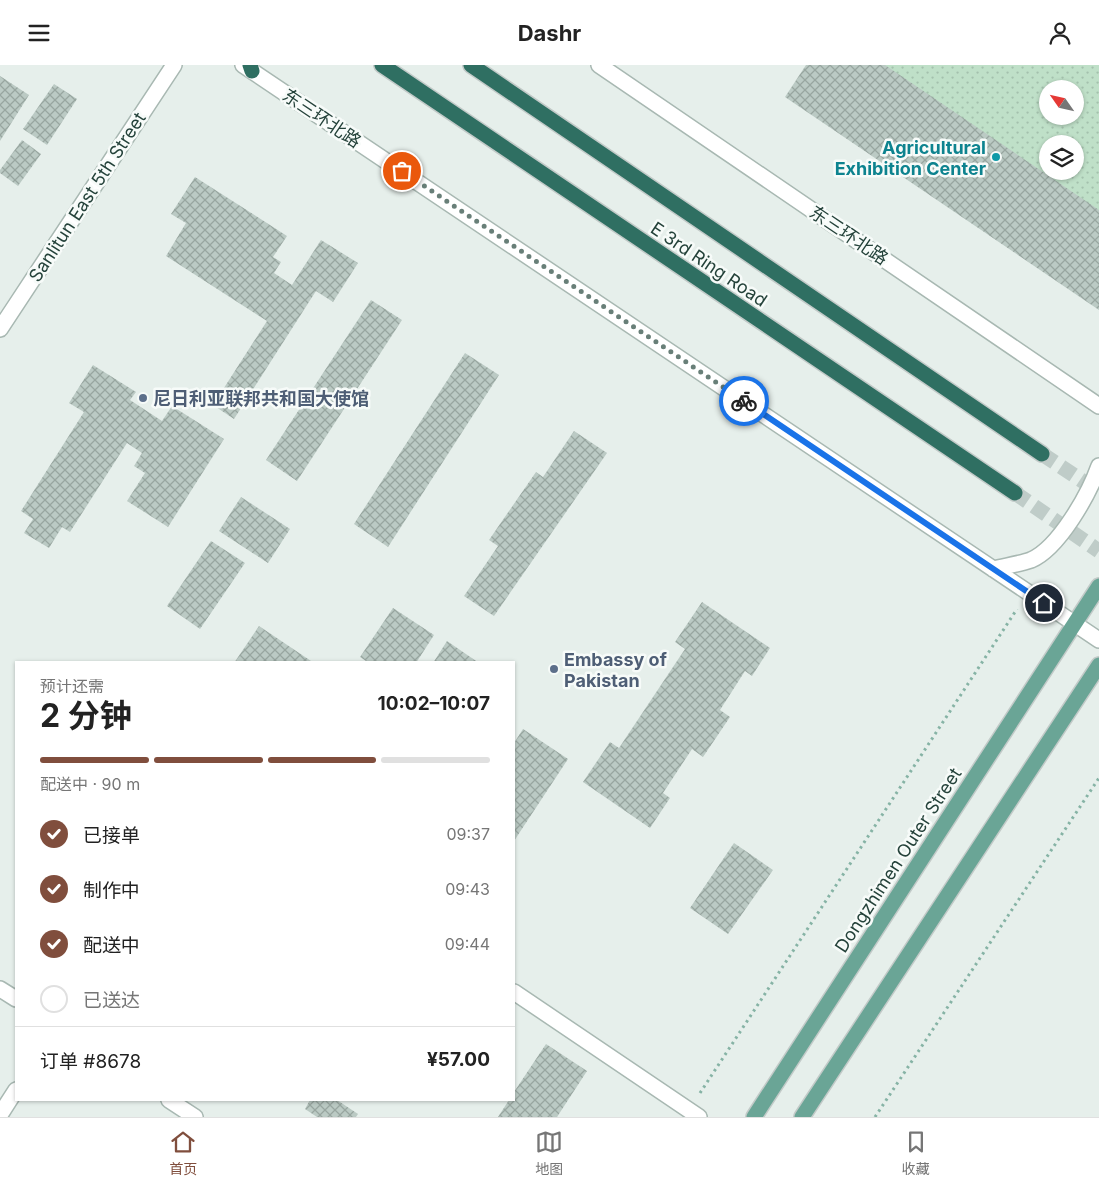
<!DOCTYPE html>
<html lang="zh">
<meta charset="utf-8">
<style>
body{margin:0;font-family:Inter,"Noto Sans SC",sans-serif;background:#f2f2f2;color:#222;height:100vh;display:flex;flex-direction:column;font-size:19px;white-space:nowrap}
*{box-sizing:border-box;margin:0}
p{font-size:16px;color:#767676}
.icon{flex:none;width:28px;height:28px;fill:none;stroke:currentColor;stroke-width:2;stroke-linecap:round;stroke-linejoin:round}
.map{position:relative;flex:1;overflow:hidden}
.details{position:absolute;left:15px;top:596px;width:500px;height:440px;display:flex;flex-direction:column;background:#fff;border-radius:0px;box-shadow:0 1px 4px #0004}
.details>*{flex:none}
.needle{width:32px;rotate:304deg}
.fabs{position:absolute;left:1039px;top:15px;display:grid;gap:10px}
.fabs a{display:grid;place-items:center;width:45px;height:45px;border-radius:50%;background:#fff;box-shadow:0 1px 4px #0004;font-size:25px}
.pin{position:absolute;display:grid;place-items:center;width:42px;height:42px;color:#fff;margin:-21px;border:2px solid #fff;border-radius:50%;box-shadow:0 1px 5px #0007}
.courier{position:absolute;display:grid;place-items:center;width:50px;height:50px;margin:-25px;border:4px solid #1a73e8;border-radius:50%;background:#fff;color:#222;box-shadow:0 1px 6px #0007}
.headline em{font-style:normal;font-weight:700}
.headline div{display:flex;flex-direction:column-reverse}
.headline{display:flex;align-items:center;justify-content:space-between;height:85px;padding:0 25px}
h1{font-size:32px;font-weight:700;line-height:38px}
.bar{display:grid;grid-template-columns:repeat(4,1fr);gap:8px 5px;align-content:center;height:60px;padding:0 25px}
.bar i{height:6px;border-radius:4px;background:#e0e0e0}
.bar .on{background:#804e3d}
.bar p{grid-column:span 4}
.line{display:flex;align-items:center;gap:12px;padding:0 25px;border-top:1px solid #e0e0e0}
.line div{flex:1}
ol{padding:0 25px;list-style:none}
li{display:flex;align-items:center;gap:15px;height:55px}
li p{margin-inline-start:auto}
li .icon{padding:5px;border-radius:50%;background:#804e3d;color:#fff;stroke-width:4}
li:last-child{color:#767676}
li i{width:28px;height:28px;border:2px solid #e0e0e0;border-radius:50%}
header{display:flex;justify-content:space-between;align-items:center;height:65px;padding:0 25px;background:#fff;font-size:22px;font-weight:700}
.tab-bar{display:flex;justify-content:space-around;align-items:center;height:70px;border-top:1px solid #e0e0e0;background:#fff;font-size:14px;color:#767676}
.tab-bar a{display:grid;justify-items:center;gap:2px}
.tab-bar .on{color:#804e3d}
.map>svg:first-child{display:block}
.green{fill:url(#green-dots);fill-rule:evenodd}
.building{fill:url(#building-cross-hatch)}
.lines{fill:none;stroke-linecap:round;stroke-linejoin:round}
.highway-tunnel{stroke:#bfccc8;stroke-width:15;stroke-dasharray:15 8;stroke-linecap:butt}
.minor-casing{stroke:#a8b8b2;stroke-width:18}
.major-casing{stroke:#c2cac8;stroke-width:18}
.highway-casing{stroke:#c2cac8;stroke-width:18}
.path{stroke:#86b3a5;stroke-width:3;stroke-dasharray:2.5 4;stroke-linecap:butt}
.minor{stroke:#fff;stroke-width:15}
.major{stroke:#6aa596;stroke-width:15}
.highway{stroke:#2f6f62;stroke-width:15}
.done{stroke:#687f78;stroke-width:5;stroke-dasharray:0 9}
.route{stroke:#1a73e8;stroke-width:6}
.culture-dot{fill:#0f9aa8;stroke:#f7fbf9;stroke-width:2}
.service-dot{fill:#5c6f8a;stroke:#f7fbf9;stroke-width:2}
.labels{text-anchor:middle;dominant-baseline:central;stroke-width:5;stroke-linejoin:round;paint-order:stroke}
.street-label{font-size:18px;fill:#24423a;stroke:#f7fbf9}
.culture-label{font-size:18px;font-weight:bold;fill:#0d838f;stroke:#f7fbf9;text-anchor:end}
.service-label{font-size:18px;font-weight:bold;fill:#4e5e75;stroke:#f7fbf9;text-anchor:start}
</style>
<header><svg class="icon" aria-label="menu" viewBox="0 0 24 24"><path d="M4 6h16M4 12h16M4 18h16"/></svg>Dashr<svg class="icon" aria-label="person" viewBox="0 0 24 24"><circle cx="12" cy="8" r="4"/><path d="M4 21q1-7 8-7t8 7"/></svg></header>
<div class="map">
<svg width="1099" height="1052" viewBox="0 0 1099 1052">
<defs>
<pattern id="green-dots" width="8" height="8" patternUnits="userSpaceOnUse" patternTransform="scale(1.25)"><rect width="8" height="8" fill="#bfe0c8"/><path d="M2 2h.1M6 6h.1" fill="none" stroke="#a4c1ad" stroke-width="1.8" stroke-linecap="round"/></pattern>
<pattern id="building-cross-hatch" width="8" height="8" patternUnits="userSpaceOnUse" patternTransform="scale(1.25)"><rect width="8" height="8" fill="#bbcac4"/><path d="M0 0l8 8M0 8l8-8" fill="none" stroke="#98a6a0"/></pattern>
</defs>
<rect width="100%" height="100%" fill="#e6efeb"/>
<!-- green -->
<path class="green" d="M 807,0 L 1099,0 L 1099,197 ZM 1048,24 L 1075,24 L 1075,51 L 1048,51 ZM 1048,79 L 1075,79 L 1075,106 L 1048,106 Z"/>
<!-- building -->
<path class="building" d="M 806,0 L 885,0 L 1099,145 L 1099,245 L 785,32 Z
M 0,11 L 29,30 L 0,76 Z
M 54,19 L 77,34 L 47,80 L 23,64 Z
M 22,75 L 41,89 L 18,121 L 0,108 L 0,105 Z
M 195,112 L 287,171 L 273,192 L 281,197 L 274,208 L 292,220 L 321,175 L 358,198 L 333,237 L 316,226 L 234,354 L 213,340 L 267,256 L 166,191 L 186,158 L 171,149 Z
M 371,235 L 402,255 L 297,416 L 266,395 Z
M 465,288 L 499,310 L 388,482 L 354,459 Z
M 93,300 L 136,327 L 130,335 L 162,356 L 172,341 L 224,374 L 168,462 L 127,436 L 145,408 L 134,401 L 142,388 L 127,378 L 70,467 L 62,462 L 49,483 L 24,468 L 33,454 L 21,446 L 84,347 L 69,338 Z
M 574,366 L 607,388 L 494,551 L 464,531 L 498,481 L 489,475 L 536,407 L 543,412 Z
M 241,432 L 290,464 L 268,498 L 219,466 Z
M 211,476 L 245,498 L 200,564 L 167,541 Z
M 702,537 L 770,583 L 752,611 L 745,606 L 720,645 L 730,652 L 703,692 L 692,684 L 663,728 L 670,733 L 650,763 L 583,717 L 610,677 L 619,683 L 685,584 L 675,577 Z
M 393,543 L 434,570 L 416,598 L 369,598 L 360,592 Z
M 259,561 L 314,598 L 234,598 Z
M 447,576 L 479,598 L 433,598 Z
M 523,664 L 568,694 L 514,776 L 514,678 Z
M 734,778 L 773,805 L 728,869 L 690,843 Z
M 546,979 L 587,1006 L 557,1052 L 498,1052 L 509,1035 L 514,1035 L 514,1027 Z
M 310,1035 L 337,1035 L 358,1049 L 356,1052 L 317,1052 L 305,1044 Z"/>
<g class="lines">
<!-- highway-tunnel -->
<path class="highway-tunnel" d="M 1042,389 L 1099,427
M 1015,428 L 1099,486"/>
<!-- minor casing -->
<g class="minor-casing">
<path id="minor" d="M 243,0 L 1099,575
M 599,0 L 1099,341
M 0,264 L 174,0
M 993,504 C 1005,501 1020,499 1031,495 C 1059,483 1089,429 1099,401
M 0,924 L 16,934
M 514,927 L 699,1052
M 169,1035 L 195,1052
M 0,1050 L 16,1025"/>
</g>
<!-- major casing -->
<g class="major-casing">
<path id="major" d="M 754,1052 L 1099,521
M 802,1052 L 1099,600"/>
</g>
<!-- highway casing -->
<g class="highway-casing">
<path id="highway" d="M 250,0 L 252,6
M 382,0 L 1015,428
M 471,0 L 1042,389"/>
</g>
<!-- path -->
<path class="path" d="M 700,1028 L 1017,544
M 875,1052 L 1099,713"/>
<!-- minor -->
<use href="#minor" class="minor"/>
<!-- major -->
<use href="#major" class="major"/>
<!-- highway -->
<use href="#highway" class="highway"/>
</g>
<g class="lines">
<!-- done -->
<path class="done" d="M 402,106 L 744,336"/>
<!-- route -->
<path class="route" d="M 744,336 L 1044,538"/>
</g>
<!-- markers -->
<circle class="culture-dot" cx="996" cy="92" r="5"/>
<g class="service-dot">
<circle cx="143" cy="333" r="5"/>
<circle cx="554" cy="604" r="5"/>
</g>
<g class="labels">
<!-- street labels -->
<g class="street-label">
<text transform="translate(322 53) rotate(34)">东三环北路</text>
<text transform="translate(87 132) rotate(-57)">Sanlitun East 5th Street</text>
<text transform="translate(849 170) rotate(34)">东三环北路</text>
<text transform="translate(709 199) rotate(34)">E 3rd Ring Road</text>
<text transform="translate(898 795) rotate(-57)">Dongzhimen Outer Street</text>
</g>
<!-- culture labels -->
<g class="culture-label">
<text x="986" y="82">Agricultural<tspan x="986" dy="21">Exhibition Center</tspan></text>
</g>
<!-- service labels -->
<g class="service-label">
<text x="153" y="333">尼日利亚联邦共和国大使馆</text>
<text x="564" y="594">Embassy of<tspan x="564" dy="21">Pakistan</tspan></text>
</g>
</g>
</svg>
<div class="fabs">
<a><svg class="needle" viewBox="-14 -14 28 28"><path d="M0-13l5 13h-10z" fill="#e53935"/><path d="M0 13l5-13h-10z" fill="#767676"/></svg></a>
<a><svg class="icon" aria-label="layers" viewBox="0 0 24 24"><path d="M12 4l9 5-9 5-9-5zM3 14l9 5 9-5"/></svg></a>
</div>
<div class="pin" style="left:402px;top:106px;background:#ea580c"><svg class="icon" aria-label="bag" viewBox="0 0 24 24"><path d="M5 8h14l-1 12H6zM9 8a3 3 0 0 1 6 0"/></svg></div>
<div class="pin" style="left:1044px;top:538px;background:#1f2937"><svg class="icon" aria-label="home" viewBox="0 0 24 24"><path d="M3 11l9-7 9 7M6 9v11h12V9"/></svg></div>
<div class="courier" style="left:744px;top:336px"><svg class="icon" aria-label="bike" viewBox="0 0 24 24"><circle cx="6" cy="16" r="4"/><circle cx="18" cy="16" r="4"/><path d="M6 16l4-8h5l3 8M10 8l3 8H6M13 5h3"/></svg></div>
<section class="details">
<div class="headline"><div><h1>2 分钟</h1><p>预计还需</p></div><em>10:02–10:07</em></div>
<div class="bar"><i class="on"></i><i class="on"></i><i class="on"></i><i></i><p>配送中 · 90 m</p></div>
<ol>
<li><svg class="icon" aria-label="check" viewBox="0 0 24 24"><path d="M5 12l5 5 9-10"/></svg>已接单<p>09:37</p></li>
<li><svg class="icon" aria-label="check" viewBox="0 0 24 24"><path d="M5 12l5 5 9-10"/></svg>制作中<p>09:43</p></li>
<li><svg class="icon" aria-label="check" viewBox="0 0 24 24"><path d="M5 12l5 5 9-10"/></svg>配送中<p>09:44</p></li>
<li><i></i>已送达</li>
</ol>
<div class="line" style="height:65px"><div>订单 #8678</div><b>¥57.00</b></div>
</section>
</div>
<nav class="tab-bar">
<a class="on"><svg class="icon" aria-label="home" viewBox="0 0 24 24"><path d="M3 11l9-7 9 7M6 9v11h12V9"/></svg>首页</a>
<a><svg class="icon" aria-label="map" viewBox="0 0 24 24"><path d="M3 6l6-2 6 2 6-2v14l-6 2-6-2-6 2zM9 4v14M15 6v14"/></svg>地图</a>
<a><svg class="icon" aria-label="saved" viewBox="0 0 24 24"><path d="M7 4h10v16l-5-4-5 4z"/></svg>收藏</a>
</nav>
